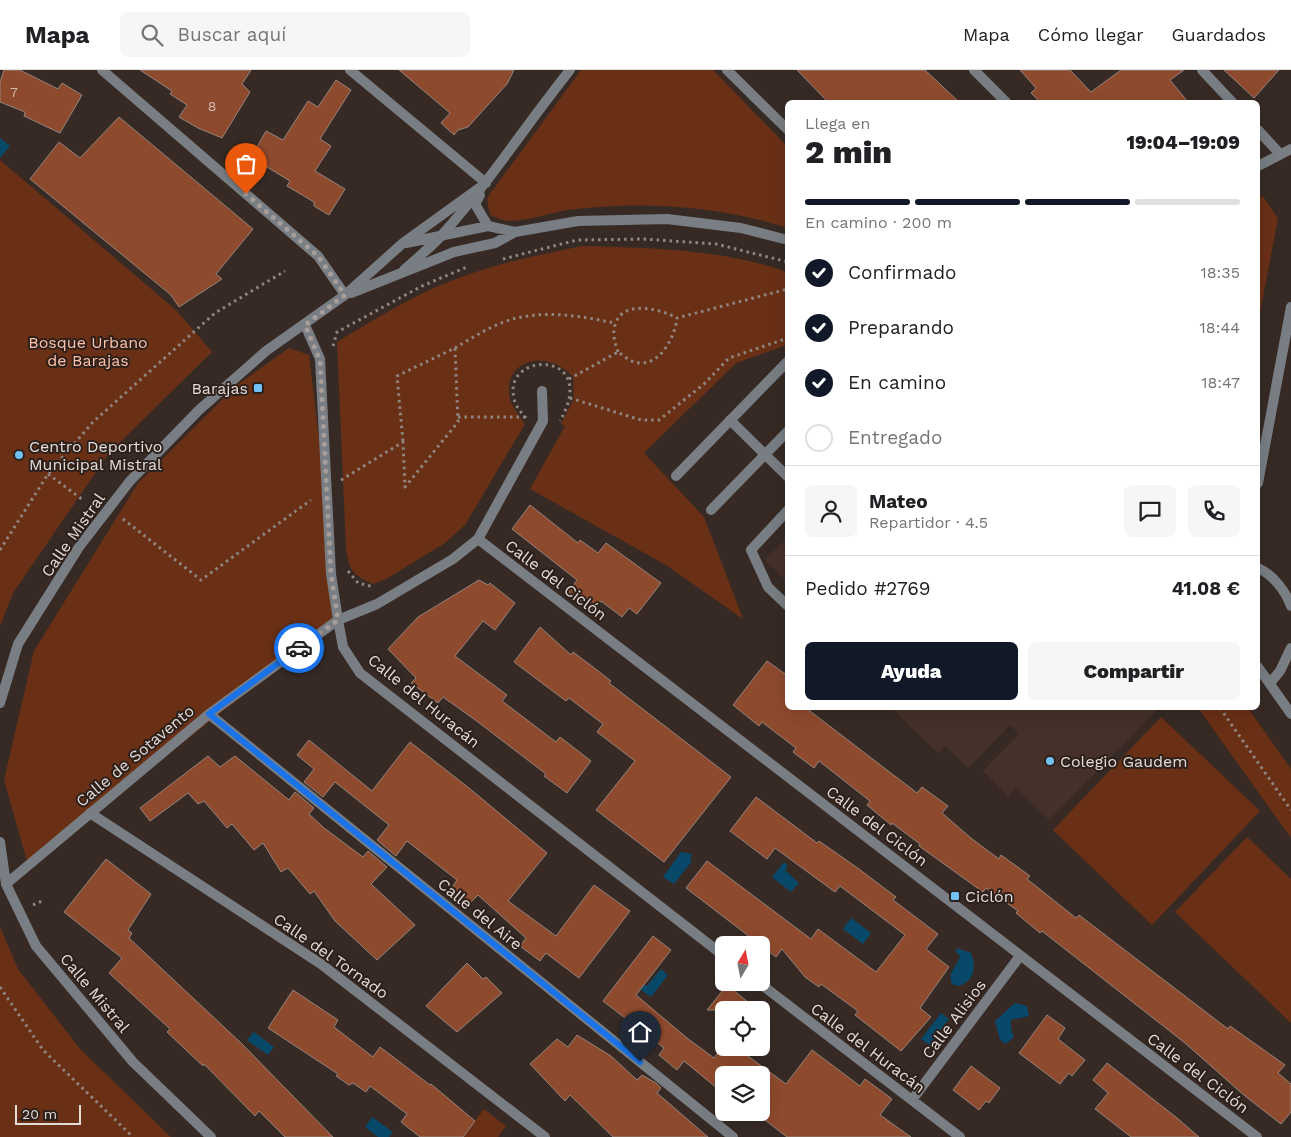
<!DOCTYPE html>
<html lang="es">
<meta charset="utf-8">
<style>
body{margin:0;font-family:"Work Sans",sans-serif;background:#f6f6f6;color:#202124;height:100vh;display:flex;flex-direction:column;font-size:19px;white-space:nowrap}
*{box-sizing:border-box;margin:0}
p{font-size:16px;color:#757577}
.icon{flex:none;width:28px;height:28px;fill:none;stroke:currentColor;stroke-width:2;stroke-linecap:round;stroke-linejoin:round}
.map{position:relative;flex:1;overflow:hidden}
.side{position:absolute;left:785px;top:30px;width:475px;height:610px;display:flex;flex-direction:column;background:#fff;border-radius:8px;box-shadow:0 5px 20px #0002}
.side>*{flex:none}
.needle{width:32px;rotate:10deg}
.buttons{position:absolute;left:715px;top:866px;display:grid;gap:10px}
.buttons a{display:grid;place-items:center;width:55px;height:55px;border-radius:8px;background:#fff;box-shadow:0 5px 20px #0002;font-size:25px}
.scale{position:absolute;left:15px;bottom:12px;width:66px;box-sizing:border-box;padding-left:5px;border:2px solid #e4dbd7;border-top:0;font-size:14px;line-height:18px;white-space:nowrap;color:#e4dbd7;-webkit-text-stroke:4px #2d201b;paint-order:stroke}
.pin{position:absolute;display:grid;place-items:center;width:42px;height:42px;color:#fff;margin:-51px -21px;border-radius:50% 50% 50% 0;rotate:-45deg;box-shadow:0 0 5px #0007}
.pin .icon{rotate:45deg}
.courier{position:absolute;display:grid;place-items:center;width:50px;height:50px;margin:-25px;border:4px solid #1a73e8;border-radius:50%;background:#fff;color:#222;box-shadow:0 1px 6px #0007}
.summary em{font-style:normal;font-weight:800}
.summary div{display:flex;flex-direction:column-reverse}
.summary{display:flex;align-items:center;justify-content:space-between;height:85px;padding:0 20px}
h1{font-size:32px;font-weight:800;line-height:38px}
.bar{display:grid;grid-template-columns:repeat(4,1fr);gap:8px 5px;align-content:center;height:60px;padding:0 20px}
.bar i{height:6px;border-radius:4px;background:#e0e0e0}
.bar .current{background:#111827}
.bar p{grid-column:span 4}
.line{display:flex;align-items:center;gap:12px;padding:0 20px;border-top:1px solid #e0e0e0}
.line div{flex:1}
.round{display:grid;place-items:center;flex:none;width:52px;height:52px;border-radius:8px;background:#f6f6f6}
ol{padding:0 20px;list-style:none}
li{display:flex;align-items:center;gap:15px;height:55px}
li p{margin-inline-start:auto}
li .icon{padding:5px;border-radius:50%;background:#111827;color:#fff;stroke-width:4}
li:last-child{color:#757577}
li i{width:28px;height:28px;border:2px solid #e0e0e0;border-radius:50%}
.cta{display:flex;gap:10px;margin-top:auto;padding:10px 20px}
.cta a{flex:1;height:58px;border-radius:8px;background:#111827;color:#fff;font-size:20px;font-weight:800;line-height:58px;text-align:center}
.cta a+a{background:#f6f6f6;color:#202124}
header{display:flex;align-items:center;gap:30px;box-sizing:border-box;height:70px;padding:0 25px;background:#fff;border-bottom:1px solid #e0e0e0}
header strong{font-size:24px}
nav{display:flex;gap:28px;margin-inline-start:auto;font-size:18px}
.search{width:350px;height:45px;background:#f6f6f6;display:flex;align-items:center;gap:12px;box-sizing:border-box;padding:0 18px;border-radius:8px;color:#757577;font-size:19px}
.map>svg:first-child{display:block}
.built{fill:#453129}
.green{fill:#6a3016}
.water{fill:#084869}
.building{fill:#8e4a2d;stroke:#94847e}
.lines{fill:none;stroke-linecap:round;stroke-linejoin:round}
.path{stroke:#918682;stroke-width:3;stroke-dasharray:2.5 4;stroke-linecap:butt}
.lane{stroke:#787e83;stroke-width:10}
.street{stroke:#787e83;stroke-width:10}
.done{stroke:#a79d99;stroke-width:5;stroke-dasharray:0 9}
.route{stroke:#1a73e8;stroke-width:6}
.poi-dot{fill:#71c1f5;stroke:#2d201b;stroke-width:2}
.labels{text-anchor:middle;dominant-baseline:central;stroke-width:4;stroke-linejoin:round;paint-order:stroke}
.number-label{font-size:14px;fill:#ceb7ac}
.park-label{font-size:16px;fill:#ffc1a9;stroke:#2d201b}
.poi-label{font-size:16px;fill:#e4dbd7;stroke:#2d201b;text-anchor:start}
.street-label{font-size:16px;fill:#e4dbd7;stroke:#2d201b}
</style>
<header>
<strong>Mapa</strong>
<div class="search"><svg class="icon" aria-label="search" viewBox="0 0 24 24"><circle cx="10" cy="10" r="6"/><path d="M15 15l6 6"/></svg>Buscar aquí</div>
<nav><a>Mapa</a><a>Cómo llegar</a><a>Guardados</a></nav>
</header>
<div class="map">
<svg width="1291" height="1067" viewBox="0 0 1291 1067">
<rect width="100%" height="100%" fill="#372a25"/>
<!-- built -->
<path class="built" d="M 787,468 L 787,512 L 765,490 Z
M 891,638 L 1159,638 L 1049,750 L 1016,718 L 1008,726 L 983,701 L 1019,664 L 1010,655 L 968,698 L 945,676 L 938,683 Z"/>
<!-- green -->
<path class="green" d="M 581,0 L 713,0 L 787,76 L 787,158 C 721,136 645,131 576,139 C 554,141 531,151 508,151 C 503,151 496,147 490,145 L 487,128 Z
M 0,90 L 177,241 L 212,282 L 109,383 L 13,523 L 0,556 Z
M 1263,126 L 1278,149 L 1258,253 L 1258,129 Z
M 582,176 C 652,178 721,179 787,202 L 787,275 L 736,293 L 644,383 L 704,447 L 743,549 L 666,495 L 530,419 L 565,356 L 561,354 L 574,329 L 573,307 C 552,282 507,285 509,323 C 509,334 519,345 525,354 L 465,455 L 445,473 L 388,508 L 373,514 C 351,504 349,500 346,477 L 337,272 C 375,249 413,225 456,209 C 496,193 540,185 582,176 Z
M 289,278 L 309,285 L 325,419 L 338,550 L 28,795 L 4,710 L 34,581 L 138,413 L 237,315 Z
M 1198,638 L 1248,638 L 1291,699 L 1291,768 Z
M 1161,647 L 1260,741 L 1152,855 L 1053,760 Z
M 1247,767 L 1291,809 L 1291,953 L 1175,842 Z
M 0,857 L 18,899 L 80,979 L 171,1067 L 0,1067 Z
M 484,1039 L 506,1056 L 498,1067 L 463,1067 Z"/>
<!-- water -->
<path class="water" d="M 0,68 L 10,76 L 0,88 Z
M 681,782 L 692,784 L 690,789 L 692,791 L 674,814 L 663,807 Z
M 784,792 L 788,796 L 785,800 L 799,813 L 791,822 L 772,807 Z
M 851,848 L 871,863 L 863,874 L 843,859 Z
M 957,878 L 971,883 C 977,897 974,912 958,916 L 952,914 C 947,901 957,898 960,886 L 956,882 Z
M 661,899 L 668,905 L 651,927 L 638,918 L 642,913 L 647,916 Z
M 1015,933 L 1027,936 L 1029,946 L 1011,950 L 1011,959 L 1014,967 L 1006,974 L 1000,970 L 995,951 Z
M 941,943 L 949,949 L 929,975 L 921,969 Z
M 254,962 L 274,977 L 268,985 L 247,970 Z
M 372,1047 L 393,1062 L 389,1067 L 378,1067 L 365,1057 Z"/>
<!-- building -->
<path class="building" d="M 4,0 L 20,0 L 58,19 L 62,13 L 82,25 L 60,63 L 24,46 L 25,42 L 0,32 L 0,12 Z
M 140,0 L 251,0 L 242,14 L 250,22 L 222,68 L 198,58 L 179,47 L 187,35 L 170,24 L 172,21 Z
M 399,0 L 514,0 L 507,14 L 468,57 L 458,60 L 454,65 L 441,53 L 450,43 Z
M 797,0 L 925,0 L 959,32 L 828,32 Z
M 1020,0 L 1070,0 L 1091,22 L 1121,0 L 1184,0 L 1170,10 L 1188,32 L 1040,32 L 1031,23 L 1036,18 Z
M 1224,0 L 1279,0 L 1254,28 Z
M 336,10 L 351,20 L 320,69 L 331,76 L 315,101 L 345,119 L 329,145 L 314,136 L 314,132 L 287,116 L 290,111 L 262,94 L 264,91 L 253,84 L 266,61 L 283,70 L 308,31 L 318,37 Z
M 119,47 L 253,159 L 216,204 L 222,209 L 179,237 L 171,225 L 30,109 L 59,72 L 80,88 Z
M 530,435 L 578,473 L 580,470 L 598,483 L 606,473 L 661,513 L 637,544 L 629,538 L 622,547 L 601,531 L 593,541 L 568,522 L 577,510 L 512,459 Z
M 479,510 L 488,515 L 490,513 L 515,533 L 495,560 L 483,551 L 455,586 L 507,625 L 502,631 L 556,672 L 560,667 L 591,691 L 567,723 L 544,706 L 546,704 L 474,649 L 443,627 L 438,633 L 411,613 L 416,608 L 388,579 L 418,547 Z
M 540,557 L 571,585 L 573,582 L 593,597 L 611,611 L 609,613 L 731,707 L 664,792 L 596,740 L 635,691 L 597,662 L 603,654 L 569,628 L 566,631 L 514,592 Z
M 767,591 L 788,606 L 788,638 L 806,638 L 917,723 L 922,717 L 948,736 L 942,743 L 972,769 L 999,789 L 1001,785 L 1030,806 L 1027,809 L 1076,848 L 1079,845 L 1228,959 L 1230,956 L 1285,995 L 1278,1003 L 1291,1014 L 1291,1042 L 1281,1054 L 1245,1026 L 1185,973 L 1042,861 L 1040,863 L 1016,843 L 1018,841 L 986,818 L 983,822 L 919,776 L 920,774 L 892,753 L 891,755 L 867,735 L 870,731 L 819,691 L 814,698 L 793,682 L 796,678 L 762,652 L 759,656 L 733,635 Z
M 309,670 L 372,721 L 410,672 L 469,718 L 547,783 L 508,831 L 556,866 L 594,815 L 630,841 L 579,908 L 546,883 L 540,891 L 520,876 L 526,868 L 478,825 L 469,834 L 451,819 L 457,810 L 407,771 L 396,786 L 377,770 L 389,755 L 335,712 L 323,727 L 304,712 L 314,699 L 297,685 Z
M 208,686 L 220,697 L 235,686 L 289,730 L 295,722 L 314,738 L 309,744 L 324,758 L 363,787 L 368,781 L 387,797 L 371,814 L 415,855 L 377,890 L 335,851 L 314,821 L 310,824 L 288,798 L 281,802 L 263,773 L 254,780 L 232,754 L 227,758 L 204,731 L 198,734 L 188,723 L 150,751 L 140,738 Z
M 756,727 L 817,773 L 819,771 L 859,799 L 896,827 L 893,830 L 938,864 L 926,879 L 949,897 L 920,938 L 931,947 L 901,981 L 855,945 L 858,941 L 821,914 L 819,917 L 805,907 L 782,879 L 776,887 L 686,818 L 707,791 L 811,869 L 818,859 L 876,902 L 905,865 L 840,816 L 835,822 L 775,778 L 767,789 L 730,761 Z
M 106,789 L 151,824 L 128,860 L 132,863 L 129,868 L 241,973 L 333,1067 L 285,1067 L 259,1041 L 255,1046 L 204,994 L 203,996 L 167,962 L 170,959 L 109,903 L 122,888 L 64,842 Z
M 653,866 L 671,880 L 636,925 L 687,968 L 714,988 L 724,975 L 724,978 L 737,978 L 786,1014 L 812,980 L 860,1016 L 865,1009 L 892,1029 L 880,1045 L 911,1067 L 787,1067 L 761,1047 L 761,1005 L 724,1005 L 724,1024 L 684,991 L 677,1000 L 659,985 L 664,978 L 603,931 Z
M 467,893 L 483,909 L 486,907 L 502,923 L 457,962 L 426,936 Z
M 727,915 L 758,940 L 707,940 Z
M 293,920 L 338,950 L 334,957 L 373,987 L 380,977 L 430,1015 L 431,1014 L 475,1051 L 463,1067 L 420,1067 L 401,1052 L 407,1044 L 370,1016 L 366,1022 L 353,1013 L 349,1015 L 336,1006 L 338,1004 L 268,958 Z
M 1047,945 L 1065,958 L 1058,969 L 1085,990 L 1072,1006 L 1069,1003 L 1060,1014 L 1019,983 Z
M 577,965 L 611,986 L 637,1010 L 642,1005 L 656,1013 L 661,1018 L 657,1023 L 708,1067 L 613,1067 L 570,1025 L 565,1031 L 530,994 L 557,969 L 568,977 Z
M 1107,993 L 1177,1048 L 1199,1067 L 1131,1067 L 1095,1039 L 1108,1023 L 1093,1010 Z
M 971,996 L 1000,1018 L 989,1033 L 986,1031 L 979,1040 L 953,1020 Z"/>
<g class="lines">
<!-- path -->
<path class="path" d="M 503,189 L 577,170 L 644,169 L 716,174 L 788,192
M 333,276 L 337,262 L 422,216 L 467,197
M 455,278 C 475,266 498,251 522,247 C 553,241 585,247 615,253
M 618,282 C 615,273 612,264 615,255 C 622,229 661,239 677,248 L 788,219
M 569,309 L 618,282 C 623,285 629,291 635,292 C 659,299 675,267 677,248
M 570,328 L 641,350 L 659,350 L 704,314 L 729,288 L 788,268
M 458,347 L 526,347
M 526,348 C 521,342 515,336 514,328 C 502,281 601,279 560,351
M 48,404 L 83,430
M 341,410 L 403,372 L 405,417 L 458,352 L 455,278 L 397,306 L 403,372
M 123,449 L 201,510 L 311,430
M 0,480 L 48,404 L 93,352 L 215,243 L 285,201
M 348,501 L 358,513 L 374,517
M 1220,638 L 1291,740
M 33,835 L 42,831
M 0,917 L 43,980 L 133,1067"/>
<!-- lane -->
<path class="lane" d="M 730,350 L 788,407
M 676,406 L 788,291
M 711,440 L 788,361
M 788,440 L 751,480 L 768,517 L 788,536"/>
<!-- street -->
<path class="street" d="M 102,0 L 318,186 L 345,225
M 350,0 L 486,113
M 727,0 L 788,60
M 974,0 L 1006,32
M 1202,0 L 1232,32
M 1258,60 L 1280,84
M 1258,96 L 1291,79
M 480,125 L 475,134 L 488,156 L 515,162
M 406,173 L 488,156
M 404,200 C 416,189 430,178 441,166 C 488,114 526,55 570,0
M 351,223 L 454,182 L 495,173 L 515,162 L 578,151 L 667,149 L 741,158 L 788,170
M 305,255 L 320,289 L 331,504 L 338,550 L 343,577 L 360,603 L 724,886
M 1258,413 L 1291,237
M 478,469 L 1257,1067
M 1258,498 C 1273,505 1285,520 1291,536
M 1258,597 L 1291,644
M 1270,613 L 1280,601 L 1291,578
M 0,633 L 18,574 L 79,477 L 130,411 L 199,340 L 266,281 L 345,225 L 403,173 L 486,113
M 209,644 L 733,1067
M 90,743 L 321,894 L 545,1067
M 0,772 L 6,814 L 36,876 L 133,992 L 211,1067
M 6,814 L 209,644 L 338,550 L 377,534 L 453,489 L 478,469 L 543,351 L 542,321
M 758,912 L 960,1067
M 912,1030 L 1020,886"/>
</g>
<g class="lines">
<!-- done -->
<path class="done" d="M 246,124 L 318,186 L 345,225 L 305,255 L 320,290 L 331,504 L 338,550 L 299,578"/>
<!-- route -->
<path class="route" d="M 299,578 L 209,644 L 640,992"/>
</g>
<!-- markers -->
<g class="poi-dot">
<rect x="253" y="313" width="10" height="10" rx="2.5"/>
<circle cx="19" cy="385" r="5"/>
<circle cx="1050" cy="691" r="5"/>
<rect x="950" y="821" width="10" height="10" rx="2.5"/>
</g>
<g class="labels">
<!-- number labels -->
<g class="number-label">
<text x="14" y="22">7</text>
<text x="212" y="36">8</text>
</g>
<!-- park labels -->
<g class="park-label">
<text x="88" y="272">Bosque Urbano<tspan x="88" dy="18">de Barajas</tspan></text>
</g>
<!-- poi labels -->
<g class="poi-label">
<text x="248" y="318" text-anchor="end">Barajas</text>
<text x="29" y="376">Centro Deportivo<tspan x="29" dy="18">Municipal Mistral</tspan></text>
<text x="1060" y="691">Colegio Gaudem</text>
<text x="965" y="826">Ciclón</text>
</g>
<!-- street labels -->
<g class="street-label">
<text transform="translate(73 465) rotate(-55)">Calle Mistral</text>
<text transform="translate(556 510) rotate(37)">Calle del Ciclón</text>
<text transform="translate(424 631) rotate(39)">Calle del Huracán</text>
<text transform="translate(135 686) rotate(-40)">Calle de Sotavento</text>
<text transform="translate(877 756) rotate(37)">Calle del Ciclón</text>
<text transform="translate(480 844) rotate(39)">Calle del Aire</text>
<text transform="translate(331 886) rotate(35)">Calle del Tornado</text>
<text transform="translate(95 923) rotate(50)">Calle Mistral</text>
<text transform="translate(954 949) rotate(-53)">Calle Alisios</text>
<text transform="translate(868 978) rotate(37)">Calle del Huracán</text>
<text transform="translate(1198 1003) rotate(37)">Calle del Ciclón</text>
</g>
</g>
</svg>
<div class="buttons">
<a><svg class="needle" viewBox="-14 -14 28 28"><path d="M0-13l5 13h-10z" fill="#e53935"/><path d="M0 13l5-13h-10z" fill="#757577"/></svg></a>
<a><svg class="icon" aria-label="locate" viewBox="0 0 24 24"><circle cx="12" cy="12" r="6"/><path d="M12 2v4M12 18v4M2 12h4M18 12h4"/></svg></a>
<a><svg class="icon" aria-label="layers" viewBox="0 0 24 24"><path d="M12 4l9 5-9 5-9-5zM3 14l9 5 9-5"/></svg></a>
</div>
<div class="scale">20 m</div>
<div class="pin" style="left:246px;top:124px;background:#ea580c"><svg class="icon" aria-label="bag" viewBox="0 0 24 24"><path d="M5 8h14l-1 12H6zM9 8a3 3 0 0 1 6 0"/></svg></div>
<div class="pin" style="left:640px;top:992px;background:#1f2937"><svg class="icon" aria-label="home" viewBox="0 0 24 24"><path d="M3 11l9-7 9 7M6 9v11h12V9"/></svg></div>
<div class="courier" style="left:299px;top:578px"><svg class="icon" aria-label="car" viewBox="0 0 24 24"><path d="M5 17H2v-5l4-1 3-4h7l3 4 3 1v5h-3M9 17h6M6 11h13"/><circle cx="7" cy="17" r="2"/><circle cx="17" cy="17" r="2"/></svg></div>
<section class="side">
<div class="summary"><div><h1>2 min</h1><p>Llega en</p></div><em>19:04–19:09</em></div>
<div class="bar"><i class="current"></i><i class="current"></i><i class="current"></i><i></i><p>En camino · 200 m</p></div>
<ol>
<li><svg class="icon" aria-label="check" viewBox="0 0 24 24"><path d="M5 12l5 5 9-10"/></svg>Confirmado<p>18:35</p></li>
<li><svg class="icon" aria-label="check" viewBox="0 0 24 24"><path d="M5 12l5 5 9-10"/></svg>Preparando<p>18:44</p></li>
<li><svg class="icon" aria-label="check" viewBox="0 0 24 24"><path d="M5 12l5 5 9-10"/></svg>En camino<p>18:47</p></li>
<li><i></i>Entregado</li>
</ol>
<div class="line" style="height:90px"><a class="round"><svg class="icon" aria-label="person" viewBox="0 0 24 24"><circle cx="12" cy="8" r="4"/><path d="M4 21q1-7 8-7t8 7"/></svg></a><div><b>Mateo</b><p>Repartidor · 4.5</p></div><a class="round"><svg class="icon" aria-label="chat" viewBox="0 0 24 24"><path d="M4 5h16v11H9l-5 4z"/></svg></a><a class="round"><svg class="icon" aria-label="phone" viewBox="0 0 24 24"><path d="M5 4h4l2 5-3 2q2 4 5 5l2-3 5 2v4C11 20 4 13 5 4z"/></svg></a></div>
<div class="line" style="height:65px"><div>Pedido #2769</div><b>41.08 €</b></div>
<div class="cta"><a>Ayuda</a><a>Compartir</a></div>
</section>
</div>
